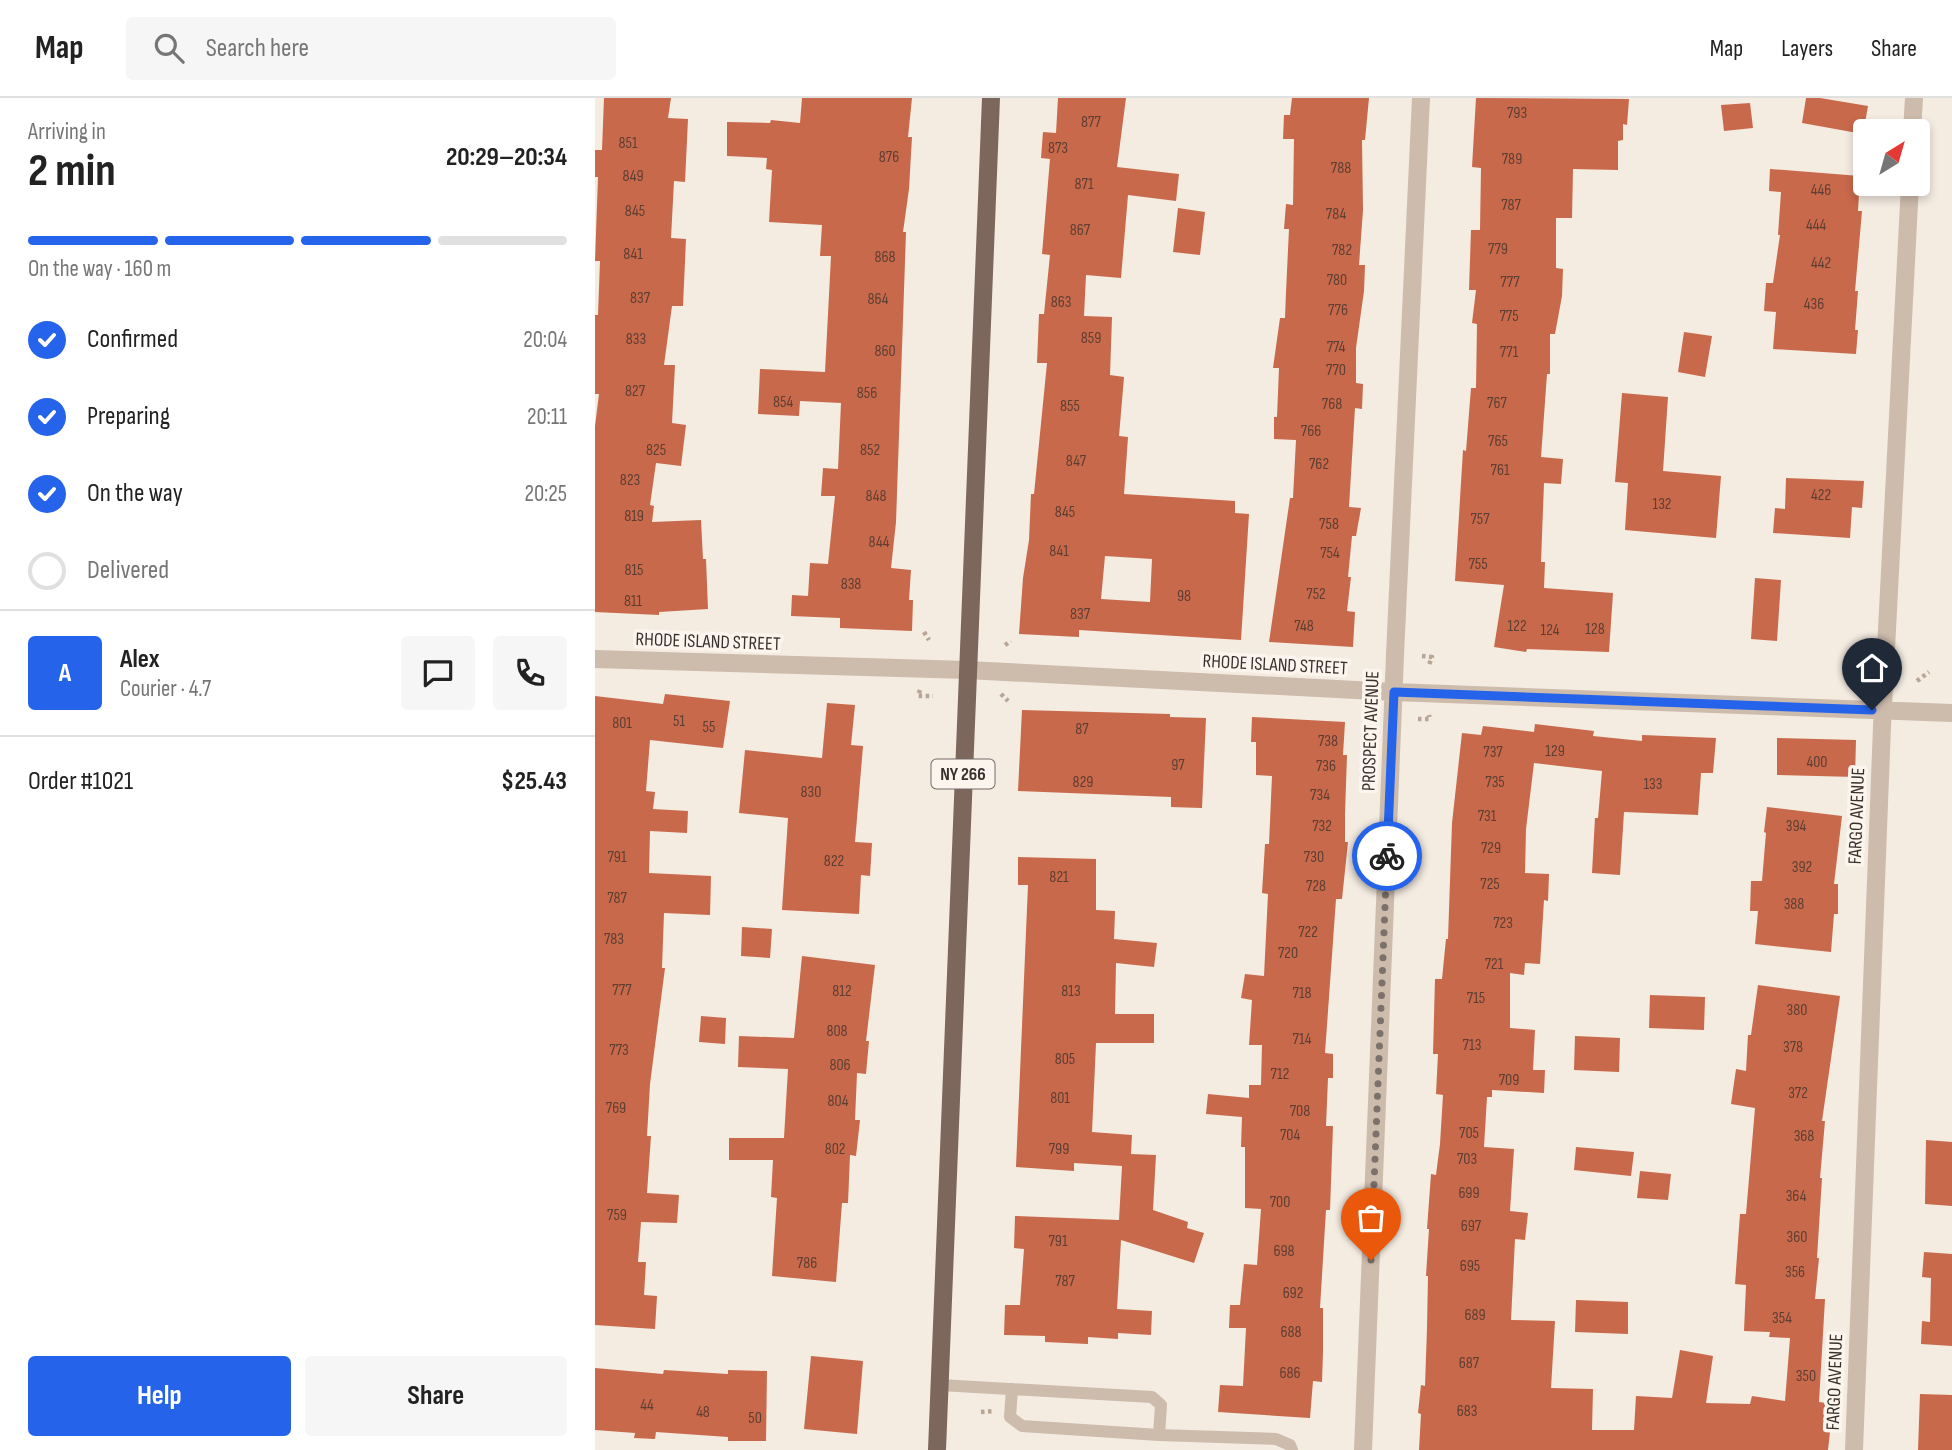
<!DOCTYPE html>
<meta charset="utf-8">
<style>
body{margin:0;font-family:"Sofia Sans Condensed",sans-serif;background:#f6f6f6;color:#222;height:100vh;display:flex;flex-direction:column;font-size:26px;white-space:nowrap}
*{box-sizing:border-box;margin:0}
p{font-size:23px;color:#767676}
.icon{flex:none;width:38px;height:38px;fill:none;stroke:currentColor;stroke-width:2;stroke-linecap:round;stroke-linejoin:round}
.map{position:relative;flex:1;overflow:hidden}
.drawer{display:flex;flex-direction:column;background:#fff;width:595px}
.drawer>*{flex:none}
.needle{width:46px;rotate:37deg}
.controls{position:absolute;left:1258px;top:21px;display:grid;gap:14px}
.controls a{display:grid;place-items:center;width:77px;height:77px;border-radius:7px;background:#fff;box-shadow:0 4px 10px #0003;font-size:35px}
.pin{position:absolute;display:grid;place-items:center;width:60px;height:60px;color:#fff;margin:-72px -30px;border-radius:50% 50% 50% 0;rotate:-45deg;box-shadow:0 0 7px #0007}
.pin .icon{rotate:45deg}
.courier{position:absolute;display:grid;place-items:center;width:70px;height:70px;margin:-35px;border:5px solid #2563eb;border-radius:50%;background:#fff;color:#222;box-shadow:0 2px 9px #0007}
.overview em{font-style:normal;font-weight:700}
.overview div{display:flex;flex-direction:column-reverse}
.overview{display:flex;align-items:center;justify-content:space-between;height:119px;padding:0 28px}
h1{font-size:46px;font-weight:700;line-height:52px}
.bar{display:grid;grid-template-columns:repeat(4,1fr);gap:10px 7px;align-content:center;height:84px;padding:0 28px}
.bar i{height:9px;border-radius:5px;background:#e0e0e0}
.bar .on{background:#2563eb}
.bar p{grid-column:span 4}
.line{display:flex;align-items:center;gap:18px;padding:0 28px;border-top:2px solid #e0e0e0}
.line div{flex:1}
.round{display:grid;place-items:center;flex:none;width:74px;height:74px;border-radius:7px;background:#f6f6f6}
ol{padding:0 28px;list-style:none}
li{display:flex;align-items:center;gap:21px;height:77px}
li p{margin-inline-start:auto}
li .icon{padding:7px;border-radius:50%;background:#2563eb;color:#fff;stroke-width:4}
li:last-child{color:#767676}
li i{width:38px;height:38px;border:4px solid #e0e0e0;border-radius:50%}
.button{display:flex;gap:14px;margin-top:auto;padding:14px 28px}
.button a{flex:1;height:80px;border-radius:7px;background:#2563eb;color:#fff;font-size:28px;font-weight:700;line-height:80px;text-align:center}
.button a+a{background:#f6f6f6;color:#222}
header{display:flex;align-items:center;gap:42px;box-sizing:border-box;height:98px;padding:0 35px;background:#fff;border-bottom:2px solid #e0e0e0}
header strong{font-size:33px}
nav{display:flex;gap:38px;margin-inline-start:auto;font-size:24px}
.search{width:490px;height:63px;background:#f6f6f6;display:flex;align-items:center;gap:18px;box-sizing:border-box;padding:0 24px;border-radius:7px;color:#767676;font-size:26px}
main{display:flex;flex:1;min-height:0}
.map>svg:first-child{display:block}
.building{fill:#c8694b;fill-rule:evenodd}
.lines{fill:none;stroke-linecap:round;stroke-linejoin:round}
.path{stroke:#b9a596;stroke-width:4.5;stroke-dasharray:3.5 3.5;stroke-linecap:butt}
.service{stroke:#cdbbac;stroke-width:12}
.minor{stroke:#cdbbac;stroke-width:18}
.primary{stroke:#7d675c;stroke-width:18}
.done{stroke:#7c716b;stroke-width:7;stroke-dasharray:0 12.6}
.route{stroke:#2563eb;stroke-width:9}
.labels{text-anchor:middle;dominant-baseline:central;stroke-width:7;stroke-linejoin:round;paint-order:stroke}
.number-label{font-size:16px;fill:#5e3e33}
.shield{fill:#fbf5ee;stroke:#756b66;stroke-width:2}
.shield-label{font-size:18px;font-weight:bold;fill:#3b302b}
.street-label{font-size:19px;fill:#3b302b;stroke:#fbf5ee}
</style>
<header>
<strong>Map</strong>
<div class="search"><svg class="icon" aria-label="search" viewBox="0 0 24 24"><circle cx="10" cy="10" r="6"/><path d="M15 15l6 6"/></svg>Search here</div>
<nav><a>Map</a><a>Layers</a><a>Share</a></nav>
</header>
<main>
<section class="drawer">
<div class="overview"><div><h1>2 min</h1><p>Arriving in</p></div><em>20:29–20:34</em></div>
<div class="bar"><i class="on"></i><i class="on"></i><i class="on"></i><i></i><p>On the way · 160 m</p></div>
<ol>
<li><svg class="icon" aria-label="check" viewBox="0 0 24 24"><path d="M5 12l5 5 9-10"/></svg>Confirmed<p>20:04</p></li>
<li><svg class="icon" aria-label="check" viewBox="0 0 24 24"><path d="M5 12l5 5 9-10"/></svg>Preparing<p>20:11</p></li>
<li><svg class="icon" aria-label="check" viewBox="0 0 24 24"><path d="M5 12l5 5 9-10"/></svg>On the way<p>20:25</p></li>
<li><i></i>Delivered</li>
</ol>
<div class="line" style="height:126px"><b class="round" style="background:#2563eb;color:#fff">A</b><div><b>Alex</b><p>Courier · 4.7</p></div><a class="round"><svg class="icon" aria-label="chat" viewBox="0 0 24 24"><path d="M4 5h16v11H9l-5 4z"/></svg></a><a class="round"><svg class="icon" aria-label="phone" viewBox="0 0 24 24"><path d="M5 4h4l2 5-3 2q2 4 5 5l2-3 5 2v4C11 20 4 13 5 4z"/></svg></a></div>
<div class="line" style="height:91px"><div>Order #1021</div><b>$25.43</b></div>
<div class="button"><a>Help</a><a>Share</a></div>
</section>
<div class="map">
<svg width="1357" height="1352" viewBox="0 0 1357 1352">
<rect width="100%" height="100%" fill="#f4ebe1"/>
<!-- building -->
<path class="building" d="M 9,0 L 76,0 L 73,20 L 93,21 L 90,84 L 79,83 L 76,140 L 91,141 L 88,208 L 77,208 L 69,267 L 80,267 L 77,325 L 91,327 L 86,368 L 61,365 L 55,407 L 59,408 L 57,424 L 106,422 L 108,461 L 111,461 L 113,511 L 64,514 L 64,517 L 0,514 L 0,328 L 4,296 L 0,296 L 0,217 L 3,217 L 5,163 L 0,163 L 3,79 L 0,79 L 0,52 L 7,52 Z
M 207,0 L 317,0 L 313,39 L 317,39 L 314,91 L 308,134 L 311,134 L 301,424 L 296,470 L 316,472 L 314,502 L 318,502 L 317,533 L 245,530 L 245,520 L 196,518 L 197,497 L 213,498 L 215,465 L 233,466 L 240,398 L 226,398 L 228,370 L 243,371 L 246,305 L 205,303 L 204,318 L 163,316 L 165,271 L 230,274 L 236,158 L 225,158 L 227,127 L 174,124 L 177,72 L 171,71 L 172,60 L 132,58 L 132,24 L 175,25 L 176,22 L 205,25 Z
M 463,0 L 531,0 L 522,69 L 584,76 L 581,103 L 533,97 L 526,180 L 491,177 L 489,218 L 517,219 L 515,277 L 529,279 L 524,338 L 533,339 L 529,396 L 640,403 L 640,415 L 654,416 L 646,542 L 484,532 L 484,539 L 424,536 L 428,480 L 434,442 L 436,396 L 439,396 L 452,265 L 442,265 L 444,216 L 449,216 L 455,157 L 447,156 L 455,61 L 446,60 L 448,34 L 461,35 ZM 510,458 L 557,461 L 555,504 L 506,501 Z
M 697,0 L 774,0 L 770,42 L 767,42 L 768,112 L 764,167 L 770,167 L 769,193 L 761,250 L 761,285 L 768,286 L 767,311 L 760,310 L 754,409 L 766,410 L 761,438 L 757,438 L 753,479 L 756,479 L 752,513 L 760,514 L 758,549 L 674,544 L 695,400 L 698,400 L 701,342 L 679,341 L 679,319 L 682,319 L 684,270 L 678,270 L 685,220 L 690,220 L 691,194 L 694,131 L 689,131 L 691,106 L 698,107 L 699,41 L 688,41 L 689,17 L 695,17 Z
M 881,0 L 1034,1 L 1032,27 L 1028,26 L 1028,42 L 1023,43 L 1023,72 L 978,71 L 977,120 L 961,120 L 961,170 L 968,171 L 967,198 L 960,236 L 955,236 L 955,276 L 952,276 L 946,359 L 968,361 L 966,386 L 949,385 L 946,464 L 950,464 L 949,490 L 1018,495 L 1014,554 L 932,551 L 931,554 L 899,549 L 909,487 L 860,483 L 868,352 L 871,353 L 876,290 L 881,290 L 882,226 L 877,225 L 881,192 L 874,192 L 876,132 L 885,132 L 886,70 L 877,69 Z
M 1211,0 L 1225,0 L 1273,8 L 1268,36 L 1207,25 Z
M 1155,5 L 1158,30 L 1129,33 L 1126,7 Z
M 1175,71 L 1265,78 L 1263,113 L 1267,113 L 1260,193 L 1263,193 L 1260,232 L 1263,232 L 1261,256 L 1178,251 L 1181,214 L 1169,213 L 1171,185 L 1178,185 L 1185,137 L 1183,137 L 1186,94 L 1174,93 Z
M 583,110 L 610,114 L 605,157 L 578,154 Z
M 1089,234 L 1117,238 L 1110,279 L 1083,274 Z
M 1027,295 L 1073,299 L 1068,373 L 1126,378 L 1121,440 L 1030,432 L 1033,385 L 1020,384 Z
M 1191,380 L 1269,383 L 1267,410 L 1257,409 L 1255,440 L 1178,435 L 1180,410 L 1190,411 Z
M 1160,480 L 1186,482 L 1182,543 L 1156,541 Z
M 70,596 L 135,603 L 128,650 L 55,642 L 51,693 L 60,694 L 58,711 L 93,713 L 92,735 L 55,733 L 54,775 L 116,778 L 115,817 L 69,815 L 67,870 L 70,870 L 55,986 L 52,1038 L 56,1038 L 52,1095 L 84,1097 L 82,1125 L 46,1124 L 43,1164 L 51,1164 L 49,1197 L 62,1198 L 60,1231 L 0,1227 L 0,598 L 68,606 Z
M 232,605 L 260,607 L 256,647 L 268,648 L 260,744 L 277,745 L 275,778 L 266,777 L 264,816 L 187,812 L 193,720 L 144,715 L 150,652 L 227,660 Z
M 427,612 L 575,616 L 575,619 L 611,620 L 607,710 L 576,709 L 576,699 L 423,693 Z
M 657,619 L 750,624 L 748,657 L 752,657 L 750,716 L 750,744 L 753,744 L 747,801 L 741,801 L 730,955 L 738,956 L 738,980 L 733,980 L 731,1028 L 738,1028 L 735,1112 L 731,1112 L 725,1210 L 728,1210 L 728,1254 L 727,1284 L 718,1283 L 715,1320 L 623,1314 L 625,1287 L 648,1288 L 651,1230 L 634,1230 L 635,1207 L 645,1207 L 649,1166 L 662,1167 L 666,1111 L 650,1110 L 650,1049 L 646,1049 L 647,1019 L 611,1016 L 613,996 L 654,1000 L 654,987 L 666,987 L 667,947 L 654,947 L 657,902 L 646,900 L 650,876 L 669,878 L 673,796 L 667,795 L 670,746 L 674,746 L 677,678 L 661,677 L 661,644 L 656,644 Z
M 940,626 L 999,633 L 998,638 L 1047,643 L 1047,637 L 1121,640 L 1118,675 L 1106,675 L 1103,717 L 1029,714 L 1025,777 L 997,775 L 1000,720 L 1003,720 L 1007,673 L 939,665 L 931,731 L 930,775 L 954,776 L 953,803 L 949,802 L 945,866 L 930,865 L 929,877 L 915,875 L 915,930 L 940,932 L 938,972 L 950,972 L 949,995 L 897,992 L 897,999 L 892,999 L 889,1049 L 919,1051 L 915,1113 L 933,1115 L 930,1142 L 920,1141 L 916,1222 L 960,1223 L 956,1290 L 998,1291 L 997,1332 L 1039,1332 L 1041,1298 L 1077,1300 L 1085,1252 L 1118,1258 L 1111,1305 L 1155,1306 L 1157,1298 L 1190,1303 L 1195,1240 L 1174,1239 L 1175,1234 L 1149,1233 L 1151,1187 L 1140,1186 L 1145,1116 L 1151,1116 L 1160,1010 L 1136,1006 L 1141,971 L 1151,973 L 1153,937 L 1156,937 L 1163,887 L 1245,898 L 1227,1023 L 1230,1023 L 1225,1080 L 1227,1080 L 1222,1160 L 1224,1160 L 1220,1201 L 1230,1201 L 1224,1304 L 1238,1306 L 1233,1352 L 824,1352 L 826,1316 L 823,1315 L 826,1287 L 830,1288 L 832,1230 L 833,1178 L 831,1178 L 834,1131 L 832,1131 L 836,1076 L 841,1077 L 845,1046 L 848,997 L 841,996 L 843,956 L 838,956 L 840,881 L 847,881 L 851,841 L 853,841 L 857,725 L 867,635 L 886,637 L 888,628 L 939,634 Z
M 1182,640 L 1261,642 L 1260,679 L 1182,677 Z
M 1172,709 L 1247,718 L 1239,786 L 1243,786 L 1243,816 L 1239,816 L 1236,854 L 1160,846 L 1163,813 L 1155,813 L 1156,783 L 1167,783 L 1171,735 L 1169,734 Z
M 423,759 L 501,761 L 501,812 L 520,813 L 519,841 L 562,845 L 559,869 L 521,865 L 520,916 L 559,916 L 559,945 L 501,945 L 497,1034 L 537,1037 L 536,1056 L 561,1057 L 558,1112 L 593,1124 L 592,1130 L 609,1135 L 599,1165 L 526,1142 L 522,1211 L 557,1213 L 556,1237 L 523,1235 L 523,1241 L 493,1239 L 493,1246 L 450,1244 L 450,1238 L 409,1237 L 410,1207 L 425,1207 L 429,1151 L 419,1150 L 420,1118 L 524,1122 L 527,1068 L 479,1065 L 479,1073 L 421,1069 L 433,787 L 423,787 Z
M 147,829 L 177,831 L 175,860 L 146,858 Z
M 207,858 L 280,867 L 271,943 L 274,943 L 271,976 L 262,975 L 260,1022 L 265,1022 L 261,1058 L 255,1057 L 253,1105 L 247,1105 L 241,1184 L 177,1178 L 182,1100 L 176,1099 L 178,1062 L 134,1062 L 134,1040 L 189,1040 L 193,971 L 143,969 L 144,938 L 199,940 Z
M 1055,897 L 1110,899 L 1109,932 L 1054,930 Z
M 106,918 L 131,920 L 130,946 L 104,944 Z
M 980,938 L 1025,940 L 1024,974 L 979,972 Z
M 1331,1042 L 1357,1044 L 1357,1108 L 1330,1106 Z
M 981,1049 L 1039,1054 L 1036,1078 L 979,1072 Z
M 1045,1073 L 1076,1076 L 1073,1102 L 1042,1100 Z
M 1329,1154 L 1357,1156 L 1357,1248 L 1326,1246 L 1327,1223 L 1335,1224 L 1336,1180 L 1327,1179 Z
M 981,1202 L 1033,1204 L 1033,1236 L 980,1234 Z
M 216,1258 L 268,1263 L 262,1336 L 209,1331 Z
M 0,1270 L 68,1276 L 69,1272 L 133,1276 L 133,1272 L 172,1273 L 171,1343 L 133,1343 L 133,1339 L 61,1334 L 60,1341 L 39,1340 L 40,1335 L 0,1332 Z
M 1325,1296 L 1357,1297 L 1357,1352 L 1323,1352 Z"/>
<g class="lines">
<!-- path -->
<path class="path" d="M 329,534 L 334,542
M 410,547 L 416,543
M 827,558 L 837,559 L 834,567
M 1322,583 L 1334,574
M 325,592 L 323,598 L 338,598
M 406,596 L 413,603
M 823,621 L 835,621 L 834,617
M 386,1314 L 399,1313"/>
<!-- service -->
<path class="service" d="M 345,1287 L 557,1299 L 566,1307 L 564,1337 L 681,1341 L 695,1347 L 697,1352
M 417,1291 L 415,1319 L 427,1328 L 564,1337"/>
<!-- minor -->
<path class="minor" d="M 1317,33 L 1319,0
M 0,561 L 372,572 L 799,594 L 1357,615
M 768,1352 L 800,557 L 826,0
M 1259,1352 L 1287,628 L 1315,86"/>
<!-- primary -->
<path class="primary" d="M 342,1352 L 396,0"/>
</g>
<g class="lines">
<!-- done -->
<path class="done" d="M 776,1162 L 792,758"/>
<!-- route -->
<path class="route" d="M 792,758 L 799,594 L 1277,612"/>
</g>
<g class="labels">
<!-- number labels -->
<g class="number-label">
<text x="922" y="15">793</text>
<text x="496" y="24">877</text>
<text x="33" y="45">851</text>
<text x="463" y="50">873</text>
<text x="294" y="59">876</text>
<text x="917" y="61">789</text>
<text x="746" y="70">788</text>
<text x="38" y="78">849</text>
<text x="489" y="86">871</text>
<text x="1226" y="92">446</text>
<text x="916" y="107">787</text>
<text x="40" y="113">845</text>
<text x="741" y="116">784</text>
<text x="1221" y="127">444</text>
<text x="485" y="132">867</text>
<text x="903" y="151">779</text>
<text x="747" y="152">782</text>
<text x="38" y="156">841</text>
<text x="290" y="159">868</text>
<text x="1226" y="165">442</text>
<text x="742" y="182">780</text>
<text x="915" y="184">777</text>
<text x="45" y="200">837</text>
<text x="283" y="201">864</text>
<text x="466" y="204">863</text>
<text x="1219" y="206">436</text>
<text x="743" y="212">776</text>
<text x="914" y="218">775</text>
<text x="496" y="240">859</text>
<text x="41" y="241">833</text>
<text x="741" y="249">774</text>
<text x="290" y="253">860</text>
<text x="914" y="254">771</text>
<text x="741" y="272">770</text>
<text x="40" y="293">827</text>
<text x="272" y="295">856</text>
<text x="188" y="304">854</text>
<text x="902" y="305">767</text>
<text x="737" y="306">768</text>
<text x="475" y="308">855</text>
<text x="716" y="333">766</text>
<text x="903" y="343">765</text>
<text x="61" y="352">825</text>
<text x="275" y="352">852</text>
<text x="481" y="363">847</text>
<text x="724" y="366">762</text>
<text x="905" y="372">761</text>
<text x="35" y="382">823</text>
<text x="1226" y="397">422</text>
<text x="281" y="398">848</text>
<text x="1067" y="406">132</text>
<text x="470" y="414">845</text>
<text x="39" y="418">819</text>
<text x="885" y="421">757</text>
<text x="734" y="426">758</text>
<text x="284" y="444">844</text>
<text x="464" y="453">841</text>
<text x="735" y="455">754</text>
<text x="883" y="466">755</text>
<text x="39" y="472">815</text>
<text x="256" y="486">838</text>
<text x="721" y="496">752</text>
<text x="589" y="498">98</text>
<text x="38" y="503">811</text>
<text x="485" y="516">837</text>
<text x="709" y="528">748</text>
<text x="922" y="528">122</text>
<text x="1000" y="531">128</text>
<text x="955" y="532">124</text>
<text x="84" y="623">51</text>
<text x="27" y="625">801</text>
<text x="114" y="629">55</text>
<text x="487" y="631">87</text>
<text x="733" y="643">738</text>
<text x="960" y="653">129</text>
<text x="898" y="654">737</text>
<text x="1222" y="664">400</text>
<text x="583" y="667">97</text>
<text x="731" y="668">736</text>
<text x="488" y="684">829</text>
<text x="900" y="684">735</text>
<text x="1058" y="686">133</text>
<text x="216" y="694">830</text>
<text x="725" y="697">734</text>
<text x="892" y="718">731</text>
<text x="727" y="728">732</text>
<text x="1201" y="728">394</text>
<text x="896" y="750">729</text>
<text x="22" y="759">791</text>
<text x="719" y="759">730</text>
<text x="239" y="763">822</text>
<text x="1207" y="769">392</text>
<text x="464" y="779">821</text>
<text x="895" y="786">725</text>
<text x="721" y="788">728</text>
<text x="22" y="800">787</text>
<text x="1199" y="806">388</text>
<text x="908" y="825">723</text>
<text x="713" y="834">722</text>
<text x="19" y="841">783</text>
<text x="693" y="855">720</text>
<text x="899" y="866">721</text>
<text x="27" y="892">777</text>
<text x="247" y="893">812</text>
<text x="476" y="893">813</text>
<text x="707" y="895">718</text>
<text x="881" y="900">715</text>
<text x="1202" y="912">380</text>
<text x="242" y="933">808</text>
<text x="707" y="941">714</text>
<text x="877" y="947">713</text>
<text x="1198" y="949">378</text>
<text x="24" y="952">773</text>
<text x="470" y="961">805</text>
<text x="245" y="967">806</text>
<text x="685" y="976">712</text>
<text x="914" y="982">709</text>
<text x="1203" y="995">372</text>
<text x="465" y="1000">801</text>
<text x="243" y="1003">804</text>
<text x="21" y="1010">769</text>
<text x="705" y="1013">708</text>
<text x="874" y="1035">705</text>
<text x="695" y="1037">704</text>
<text x="1209" y="1038">368</text>
<text x="240" y="1051">802</text>
<text x="464" y="1051">799</text>
<text x="872" y="1061">703</text>
<text x="874" y="1095">699</text>
<text x="1201" y="1098">364</text>
<text x="685" y="1104">700</text>
<text x="22" y="1117">759</text>
<text x="876" y="1128">697</text>
<text x="1202" y="1139">360</text>
<text x="463" y="1143">791</text>
<text x="689" y="1153">698</text>
<text x="212" y="1165">786</text>
<text x="875" y="1168">695</text>
<text x="1200" y="1174">356</text>
<text x="470" y="1183">787</text>
<text x="698" y="1195">692</text>
<text x="880" y="1217">689</text>
<text x="1187" y="1220">354</text>
<text x="696" y="1234">688</text>
<text x="874" y="1265">687</text>
<text x="695" y="1275">686</text>
<text x="1211" y="1278">350</text>
<text x="52" y="1307">44</text>
<text x="872" y="1313">683</text>
<text x="108" y="1314">48</text>
<text x="160" y="1320">50</text>
</g>
<!-- shield labels -->
<rect class="shield" x="336.5" y="661.5" width="63" height="29" rx="5"/>
<g class="shield-label">
<text x="368" y="676">NY 266</text>
</g>
<!-- street labels -->
<g class="street-label">
<text transform="translate(113 544) rotate(2)">RHODE ISLAND STREET</text>
<text transform="translate(680 567) rotate(3)">RHODE ISLAND STREET</text>
<text transform="translate(776 633) rotate(-88)">PROSPECT AVENUE</text>
<text transform="translate(1262 718) rotate(-88)">FARGO AVENUE</text>
<text transform="translate(1240 1284) rotate(-88)">FARGO AVENUE</text>
</g>
</g>
</svg>
<div class="controls">
<a><svg class="needle" viewBox="-14 -14 28 28"><path d="M0-13l5 13h-10z" fill="#e53935"/><path d="M0 13l5-13h-10z" fill="#767676"/></svg></a>
</div>
<div class="pin" style="left:776px;top:1162px;background:#ea580c"><svg class="icon" aria-label="bag" viewBox="0 0 24 24"><path d="M5 8h14l-1 12H6zM9 8a3 3 0 0 1 6 0"/></svg></div>
<div class="pin" style="left:1277px;top:612px;background:#1f2937"><svg class="icon" aria-label="home" viewBox="0 0 24 24"><path d="M3 11l9-7 9 7M6 9v11h12V9"/></svg></div>
<div class="courier" style="left:792px;top:758px"><svg class="icon" aria-label="bike" viewBox="0 0 24 24"><circle cx="6" cy="16" r="4"/><circle cx="18" cy="16" r="4"/><path d="M6 16l4-8h5l3 8M10 8l3 8H6M13 5h3"/></svg></div>
</div>
</main>
